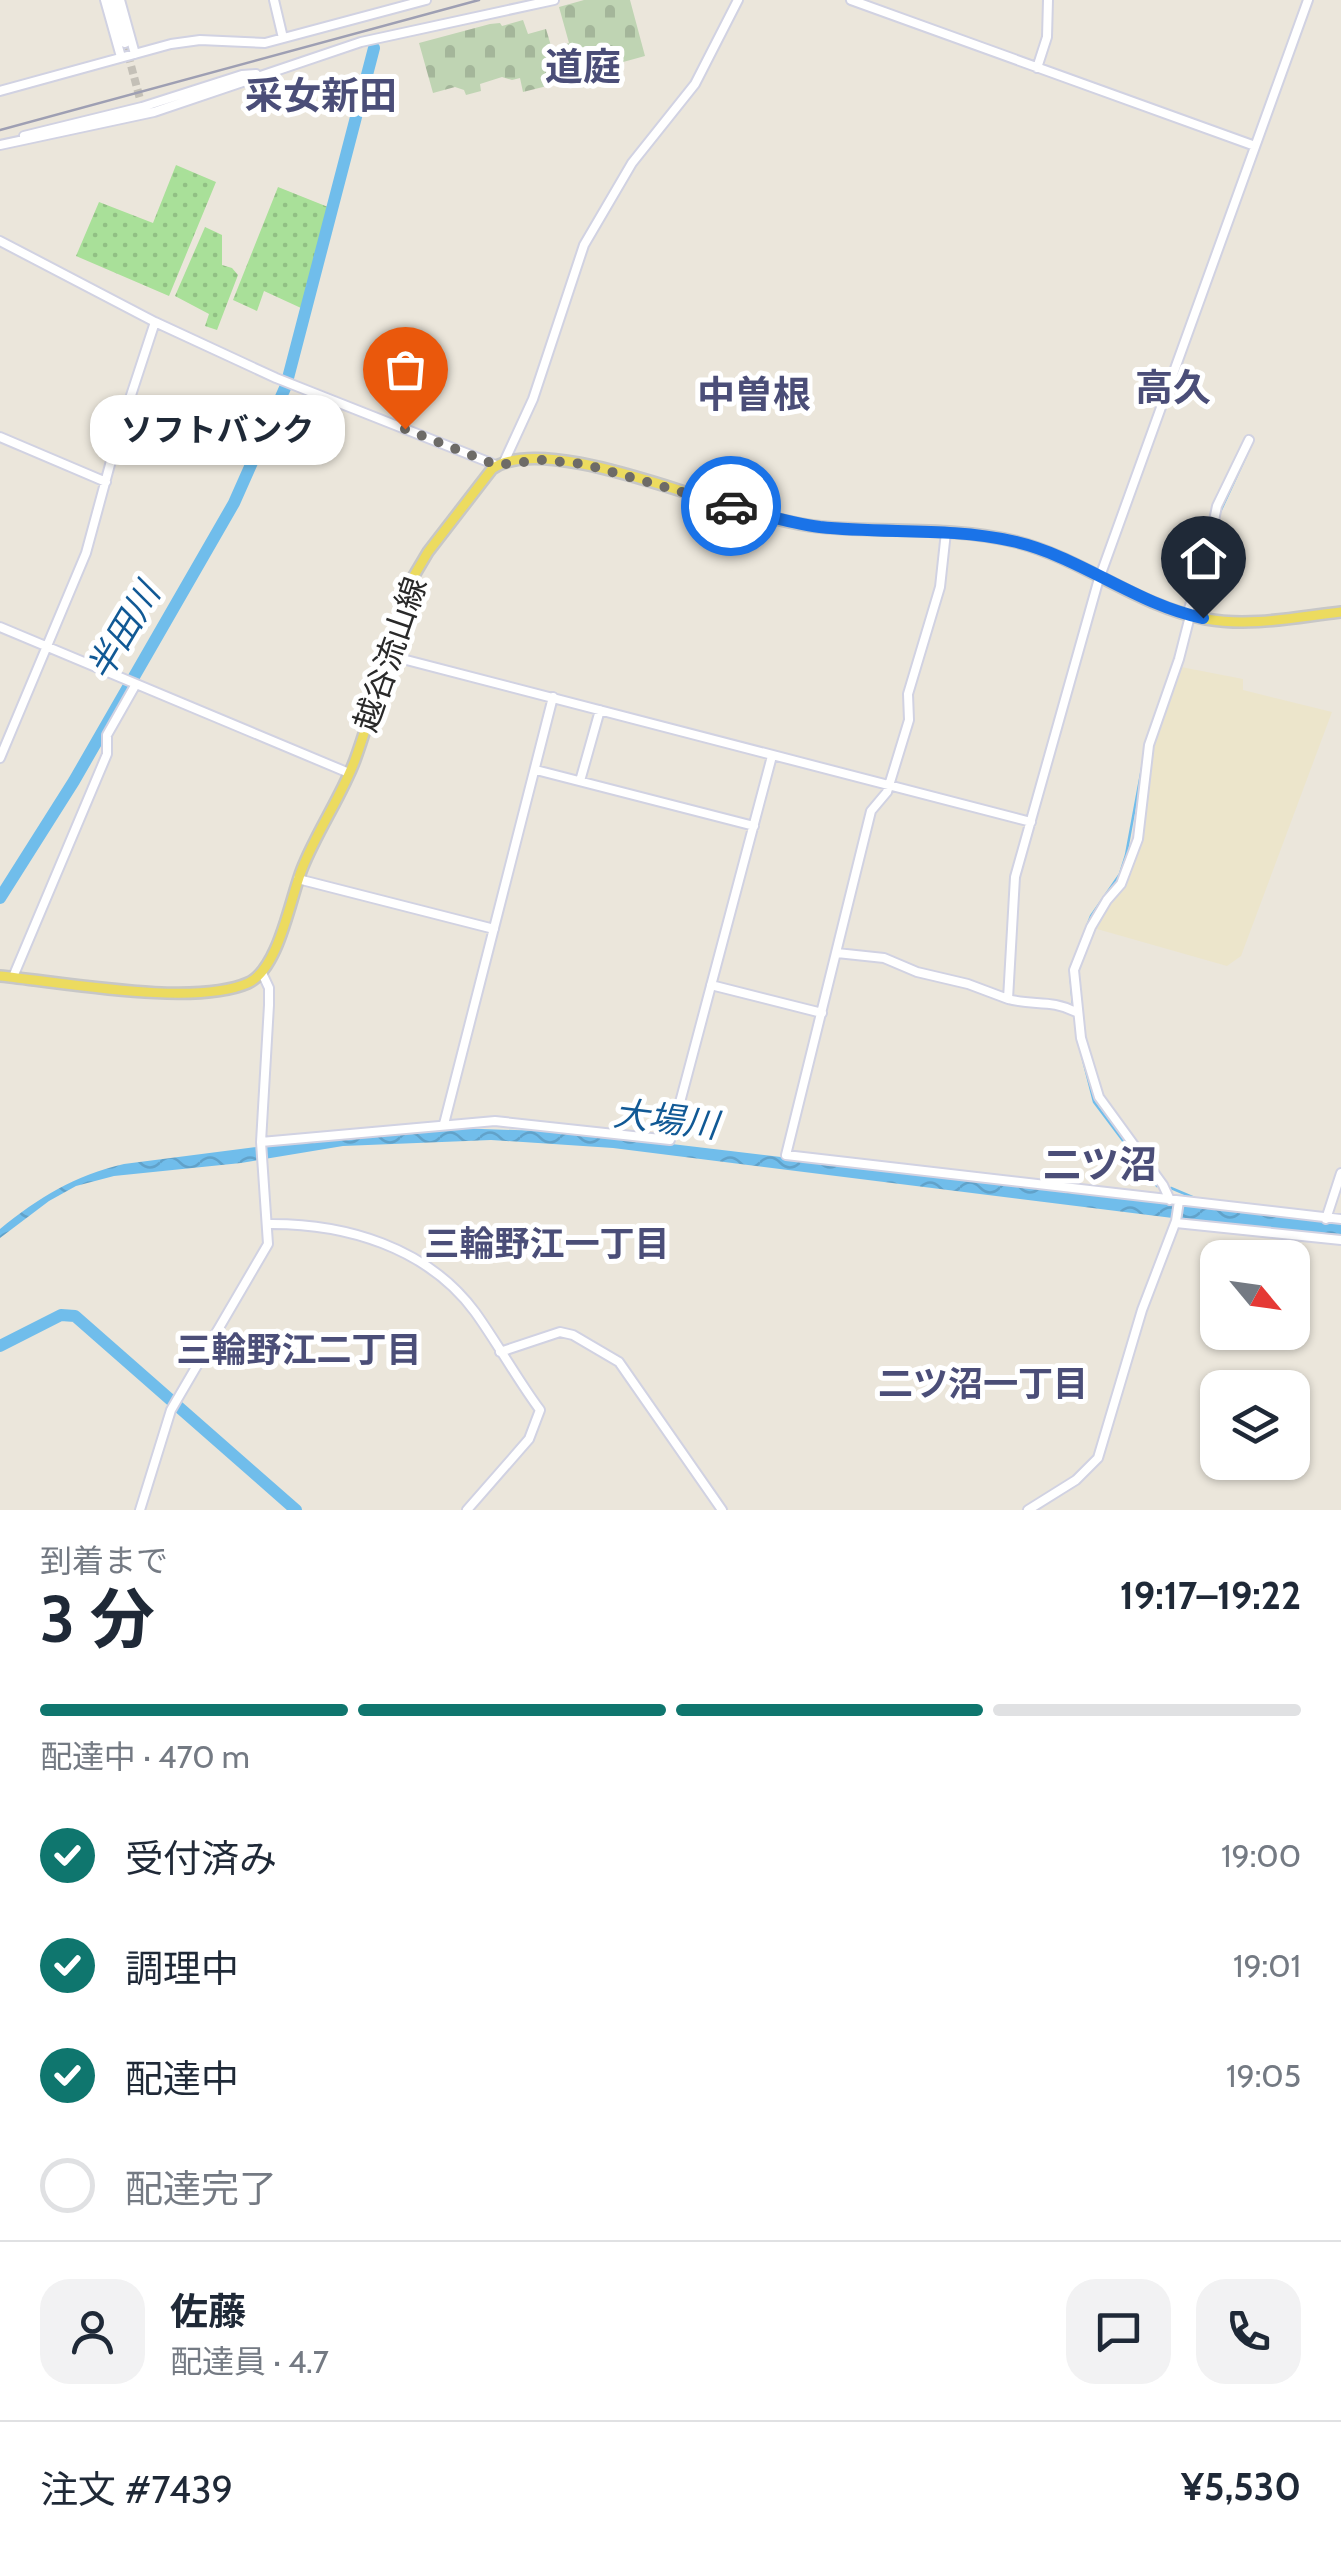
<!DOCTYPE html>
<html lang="ja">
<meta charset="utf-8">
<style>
body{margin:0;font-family:Cabin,"Noto Sans JP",sans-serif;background:#f2f2f3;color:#1f2937;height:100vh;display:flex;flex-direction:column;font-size:38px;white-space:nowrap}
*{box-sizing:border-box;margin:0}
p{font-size:32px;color:#747a83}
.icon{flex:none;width:55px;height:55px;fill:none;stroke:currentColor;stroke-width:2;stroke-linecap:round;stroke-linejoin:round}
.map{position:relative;height:1510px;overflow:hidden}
.drawer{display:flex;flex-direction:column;background:#fff;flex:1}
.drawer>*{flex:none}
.needle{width:65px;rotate:119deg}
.buttons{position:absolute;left:1200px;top:1240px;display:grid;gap:20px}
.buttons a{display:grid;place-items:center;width:110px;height:110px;border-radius:20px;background:#fff;box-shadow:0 2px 8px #0004;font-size:50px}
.pin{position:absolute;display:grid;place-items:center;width:85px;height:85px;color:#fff;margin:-102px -42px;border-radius:50% 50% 50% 0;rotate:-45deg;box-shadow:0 0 10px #0007}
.pin .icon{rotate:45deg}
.courier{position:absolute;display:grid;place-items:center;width:100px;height:100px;margin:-50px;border:8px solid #1a73e8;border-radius:50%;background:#fff;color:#222;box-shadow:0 2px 12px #0007}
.bubble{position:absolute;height:70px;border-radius:30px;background:#fff;box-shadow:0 2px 8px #0004;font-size:32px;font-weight:700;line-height:70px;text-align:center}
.overview em{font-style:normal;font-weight:700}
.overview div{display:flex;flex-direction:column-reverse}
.overview{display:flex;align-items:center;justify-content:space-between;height:170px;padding:0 40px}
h1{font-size:65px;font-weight:700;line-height:75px}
.bar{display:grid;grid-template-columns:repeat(4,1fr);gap:15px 10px;align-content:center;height:120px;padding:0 40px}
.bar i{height:12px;border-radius:8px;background:#e0e1e3}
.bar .active{background:#0f766e}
.bar p{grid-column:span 4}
.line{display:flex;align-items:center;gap:25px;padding:0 40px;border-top:2px solid #e0e1e3}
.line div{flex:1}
.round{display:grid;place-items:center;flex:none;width:105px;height:105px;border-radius:30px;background:#f2f2f3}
ol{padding:0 40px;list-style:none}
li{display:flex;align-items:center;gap:30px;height:110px}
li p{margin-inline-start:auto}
li .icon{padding:10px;border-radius:50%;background:#0f766e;color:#fff;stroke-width:4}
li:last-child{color:#747a83}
li i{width:55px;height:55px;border:5px solid #e0e1e3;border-radius:50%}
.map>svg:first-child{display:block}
.education{fill:#ece5cb}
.grass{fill:url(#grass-dots)}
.cemetery{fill:url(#cemetery-stones)}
.water{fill:url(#water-waves)}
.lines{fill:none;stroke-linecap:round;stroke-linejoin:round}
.stream{stroke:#70bdeb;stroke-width:2.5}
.river{stroke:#70bdeb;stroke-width:12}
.minor-tunnel{stroke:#c4c0b7;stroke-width:8;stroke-dasharray:8 4;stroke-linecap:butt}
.minor-casing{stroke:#d1d2e2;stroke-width:12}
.major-casing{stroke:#c7c7c7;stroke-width:14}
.minor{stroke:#fff;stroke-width:8}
.major{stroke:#ecdb5f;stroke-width:9}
.rail{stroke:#9e9fb3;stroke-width:2.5}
.done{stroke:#6d6b67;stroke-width:10;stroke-dasharray:0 18}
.route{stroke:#1a73e8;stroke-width:12}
.labels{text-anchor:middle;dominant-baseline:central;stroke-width:10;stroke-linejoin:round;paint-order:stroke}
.street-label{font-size:32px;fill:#292929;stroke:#fff}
.water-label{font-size:35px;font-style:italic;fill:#115995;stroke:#fff}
.neighbourhood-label{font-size:35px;font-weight:bold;fill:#4b4e78;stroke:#fff}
.quarter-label{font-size:38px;font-weight:bold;fill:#4b4e78;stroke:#fff}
</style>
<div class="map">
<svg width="1341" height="1510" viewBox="0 0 1341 1510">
<defs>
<pattern id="grass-dots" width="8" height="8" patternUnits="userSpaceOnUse" patternTransform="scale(2.5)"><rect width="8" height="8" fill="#a9e099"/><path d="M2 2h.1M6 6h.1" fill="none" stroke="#91c084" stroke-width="1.8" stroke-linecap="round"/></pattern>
<pattern id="cemetery-stones" width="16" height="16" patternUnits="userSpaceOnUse" patternTransform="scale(2.5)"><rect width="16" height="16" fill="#bfd4b3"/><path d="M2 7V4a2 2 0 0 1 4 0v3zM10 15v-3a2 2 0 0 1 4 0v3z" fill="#a4b69a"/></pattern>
<pattern id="water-waves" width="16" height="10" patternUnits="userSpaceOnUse" patternTransform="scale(2.5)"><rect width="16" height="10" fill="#70bdeb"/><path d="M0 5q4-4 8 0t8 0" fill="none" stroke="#61a2ca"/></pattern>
</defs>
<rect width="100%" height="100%" fill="#ebe6db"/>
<!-- education -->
<path class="education" d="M 1181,667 L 1243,679 L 1243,690 L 1332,712 L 1241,956 L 1227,966 L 1097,929 L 1108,906 L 1125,888 L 1143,839 L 1153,747 Z"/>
<!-- grass -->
<path class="grass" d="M 176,165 L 216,182 L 169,296 L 76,256 L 99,202 L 153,223 Z
M 278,187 L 328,207 L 301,308 L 264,291 L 257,311 L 233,300 Z
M 205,227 L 222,235 L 222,265 L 232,268 L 238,275 L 217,330 L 205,326 L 209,314 L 175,296 Z"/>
<!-- cemetery -->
<path class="cemetery" d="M 584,0 L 630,0 L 645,56 L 594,70 L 595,74 L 523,92 L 520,78 L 512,80 L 502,77 L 480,84 L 481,91 L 466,95 L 464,90 L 455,87 L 433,93 L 419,43 L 490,24 L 500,23 L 502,26 L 523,20 L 528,34 L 546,29 L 552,49 L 569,43 L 559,7 Z"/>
<!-- water -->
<path class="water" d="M 454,1128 L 571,1132 L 1341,1224 L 1341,1234 L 1269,1230 L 613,1148 L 491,1140 L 343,1146 L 241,1163 L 114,1176 L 76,1186 L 49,1201 L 0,1238 L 0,1229 C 38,1198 75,1175 124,1164 L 381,1131 Z"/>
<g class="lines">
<!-- stream -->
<path class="stream" d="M 1219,514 L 1252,443
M 1195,608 L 1217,527
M 1171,671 L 1179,646
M 1073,1006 L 1070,970 L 1091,916 L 1120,874 L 1126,855 L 1148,736
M 1080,1048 L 1094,1102 L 1157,1186
M 1171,1188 L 1197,1199"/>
<!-- river -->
<path class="river" d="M 288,378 L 374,48
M 0,898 L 74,781 L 234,503 L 285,388
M 0,1346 L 61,1315 L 75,1316 L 296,1510"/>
<!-- minor-tunnel -->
<path class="minor-tunnel" d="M 125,43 L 140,99"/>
<!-- minor casing -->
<g class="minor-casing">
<path id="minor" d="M 105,0 L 121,57
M 113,0 L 125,43
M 120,0 L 135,54
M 274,0 L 283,38
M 851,0 L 1255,146
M 1037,68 L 1047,37 L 1048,0
M 0,91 L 171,44 L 200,40 L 265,43 L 426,0
M 24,136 L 142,107 L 242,75 L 256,74
M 0,145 L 154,112 L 361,42 L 554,0
M 0,241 L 155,322 L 276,378 L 496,465
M 0,437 L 106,482
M 504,462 L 533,399 L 584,245 L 632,163 L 695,84 L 738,0
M 946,532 L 940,587 L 908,694 L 909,720 L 887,792 L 871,811 L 786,1155 L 1341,1219
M 1187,615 L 1208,549 L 1217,506 L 1249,440
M 0,627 L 349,773
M 387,655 L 1031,822
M 0,758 L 86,553 L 118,435 L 155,322
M 536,770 L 754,826
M 580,781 L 600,710
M 298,879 L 494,929
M 837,953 L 884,958 L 917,972 L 968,984 L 1008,999 L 1015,877 L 1098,582 L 1308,0
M 13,977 L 107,754 L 107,735 L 136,684
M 711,985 L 822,1013
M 1008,999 C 1034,1006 1051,999 1076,1012
M 444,1124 L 553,697
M 261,1142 L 495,1121 L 670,1140 L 772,756
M 1170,1200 L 1163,1185 L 1099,1097 L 1081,1038 L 1074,970 L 1091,927 L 1107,900 L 1121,884 L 1138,839 L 1149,745 L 1179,659 L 1190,616
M 1326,1219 L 1341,1173
M 1176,1223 L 1341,1240
M 267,1224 C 345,1223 427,1247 475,1312 C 498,1344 517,1379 540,1410 L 529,1439 L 467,1510
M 500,1352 L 560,1332 L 573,1335 L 619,1362 L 722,1510
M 140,1510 L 171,1410 L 268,1244 L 261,1142 L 269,1005 L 269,988 L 262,973
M 1028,1510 L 1076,1480 L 1098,1458 L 1142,1310 L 1176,1221 L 1179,1201"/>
</g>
<!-- major casing -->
<g class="major-casing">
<path id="major" d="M 0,976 C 61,982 194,1007 248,983 C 279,969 290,899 302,869 C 317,831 341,797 355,760 C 377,700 389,638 412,579 L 428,552 L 492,469 C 534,438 657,484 704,498 C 742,509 781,523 821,527 C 886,533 953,526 1017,542 C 1083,559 1138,607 1206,619 C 1251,627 1296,617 1341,612"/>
</g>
<!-- minor -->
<use href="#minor" class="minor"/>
<!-- major -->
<use href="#major" class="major"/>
<!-- rail -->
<path class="rail" d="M 0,130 L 479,0"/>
</g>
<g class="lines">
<!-- done -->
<path class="done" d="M 405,429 L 496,465 L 542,460 L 584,464 L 731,506"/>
<!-- route -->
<path class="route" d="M 731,506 C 760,514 790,523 820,527 C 884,534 949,527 1012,541 C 1080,556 1135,604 1203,618"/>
</g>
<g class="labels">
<!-- street labels -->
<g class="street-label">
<text transform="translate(390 654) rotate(-71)">越谷流山線</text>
</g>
<!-- water labels -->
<g class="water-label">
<text transform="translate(123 631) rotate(-59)">半田川</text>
<text transform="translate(666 1119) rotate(7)">大場川</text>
</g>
<!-- neighbourhood labels -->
<g class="neighbourhood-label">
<text x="547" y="1243">三輪野江一丁目</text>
<text x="299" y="1349">三輪野江二丁目</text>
<text x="983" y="1383">二ツ沼一丁目</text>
</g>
<!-- quarter labels -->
<g class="quarter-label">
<text x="583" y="66">道庭</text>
<text x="321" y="95">采女新田</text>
<text x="1173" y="387">高久</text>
<text x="754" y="394">中曽根</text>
<text x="1100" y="1164">二ツ沼</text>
</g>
</g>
</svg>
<div class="buttons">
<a><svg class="needle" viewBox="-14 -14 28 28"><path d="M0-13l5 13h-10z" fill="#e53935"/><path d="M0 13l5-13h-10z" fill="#747a83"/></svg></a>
<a><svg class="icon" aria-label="layers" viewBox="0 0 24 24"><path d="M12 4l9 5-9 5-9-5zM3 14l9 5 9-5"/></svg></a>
</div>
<div class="pin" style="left:405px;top:429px;background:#ea580c"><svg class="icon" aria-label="bag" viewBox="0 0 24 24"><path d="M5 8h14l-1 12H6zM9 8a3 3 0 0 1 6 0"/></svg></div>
<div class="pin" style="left:1203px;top:618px;background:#1f2937"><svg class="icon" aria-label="home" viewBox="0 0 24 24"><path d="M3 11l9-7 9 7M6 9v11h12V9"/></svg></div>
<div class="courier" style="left:731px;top:506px"><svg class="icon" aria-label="car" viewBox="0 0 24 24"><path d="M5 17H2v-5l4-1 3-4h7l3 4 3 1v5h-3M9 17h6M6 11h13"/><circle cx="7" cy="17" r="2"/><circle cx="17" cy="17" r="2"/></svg></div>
<div class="bubble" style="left:90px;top:395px;width:255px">ソフトバンク</div>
</div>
<section class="drawer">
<div class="overview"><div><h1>3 分</h1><p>到着まで</p></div><em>19:17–19:22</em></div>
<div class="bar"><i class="active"></i><i class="active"></i><i class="active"></i><i></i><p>配達中 · 470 m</p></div>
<ol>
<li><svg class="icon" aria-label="check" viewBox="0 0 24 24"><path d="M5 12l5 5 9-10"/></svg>受付済み<p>19:00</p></li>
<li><svg class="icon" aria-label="check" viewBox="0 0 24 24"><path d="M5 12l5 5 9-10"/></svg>調理中<p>19:01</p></li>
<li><svg class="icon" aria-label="check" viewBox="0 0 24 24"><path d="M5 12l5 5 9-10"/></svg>配達中<p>19:05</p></li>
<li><i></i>配達完了</li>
</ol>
<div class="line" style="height:180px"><a class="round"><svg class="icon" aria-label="person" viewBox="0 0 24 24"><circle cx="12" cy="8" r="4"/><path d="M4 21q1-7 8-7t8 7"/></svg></a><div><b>佐藤</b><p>配達員 · 4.7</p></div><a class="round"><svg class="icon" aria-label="chat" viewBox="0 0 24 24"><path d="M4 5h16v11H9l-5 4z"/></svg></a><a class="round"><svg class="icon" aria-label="phone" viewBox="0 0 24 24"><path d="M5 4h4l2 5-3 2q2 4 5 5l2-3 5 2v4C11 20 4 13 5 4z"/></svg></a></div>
<div class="line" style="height:130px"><div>注文 #7439</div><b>¥5,530</b></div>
</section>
